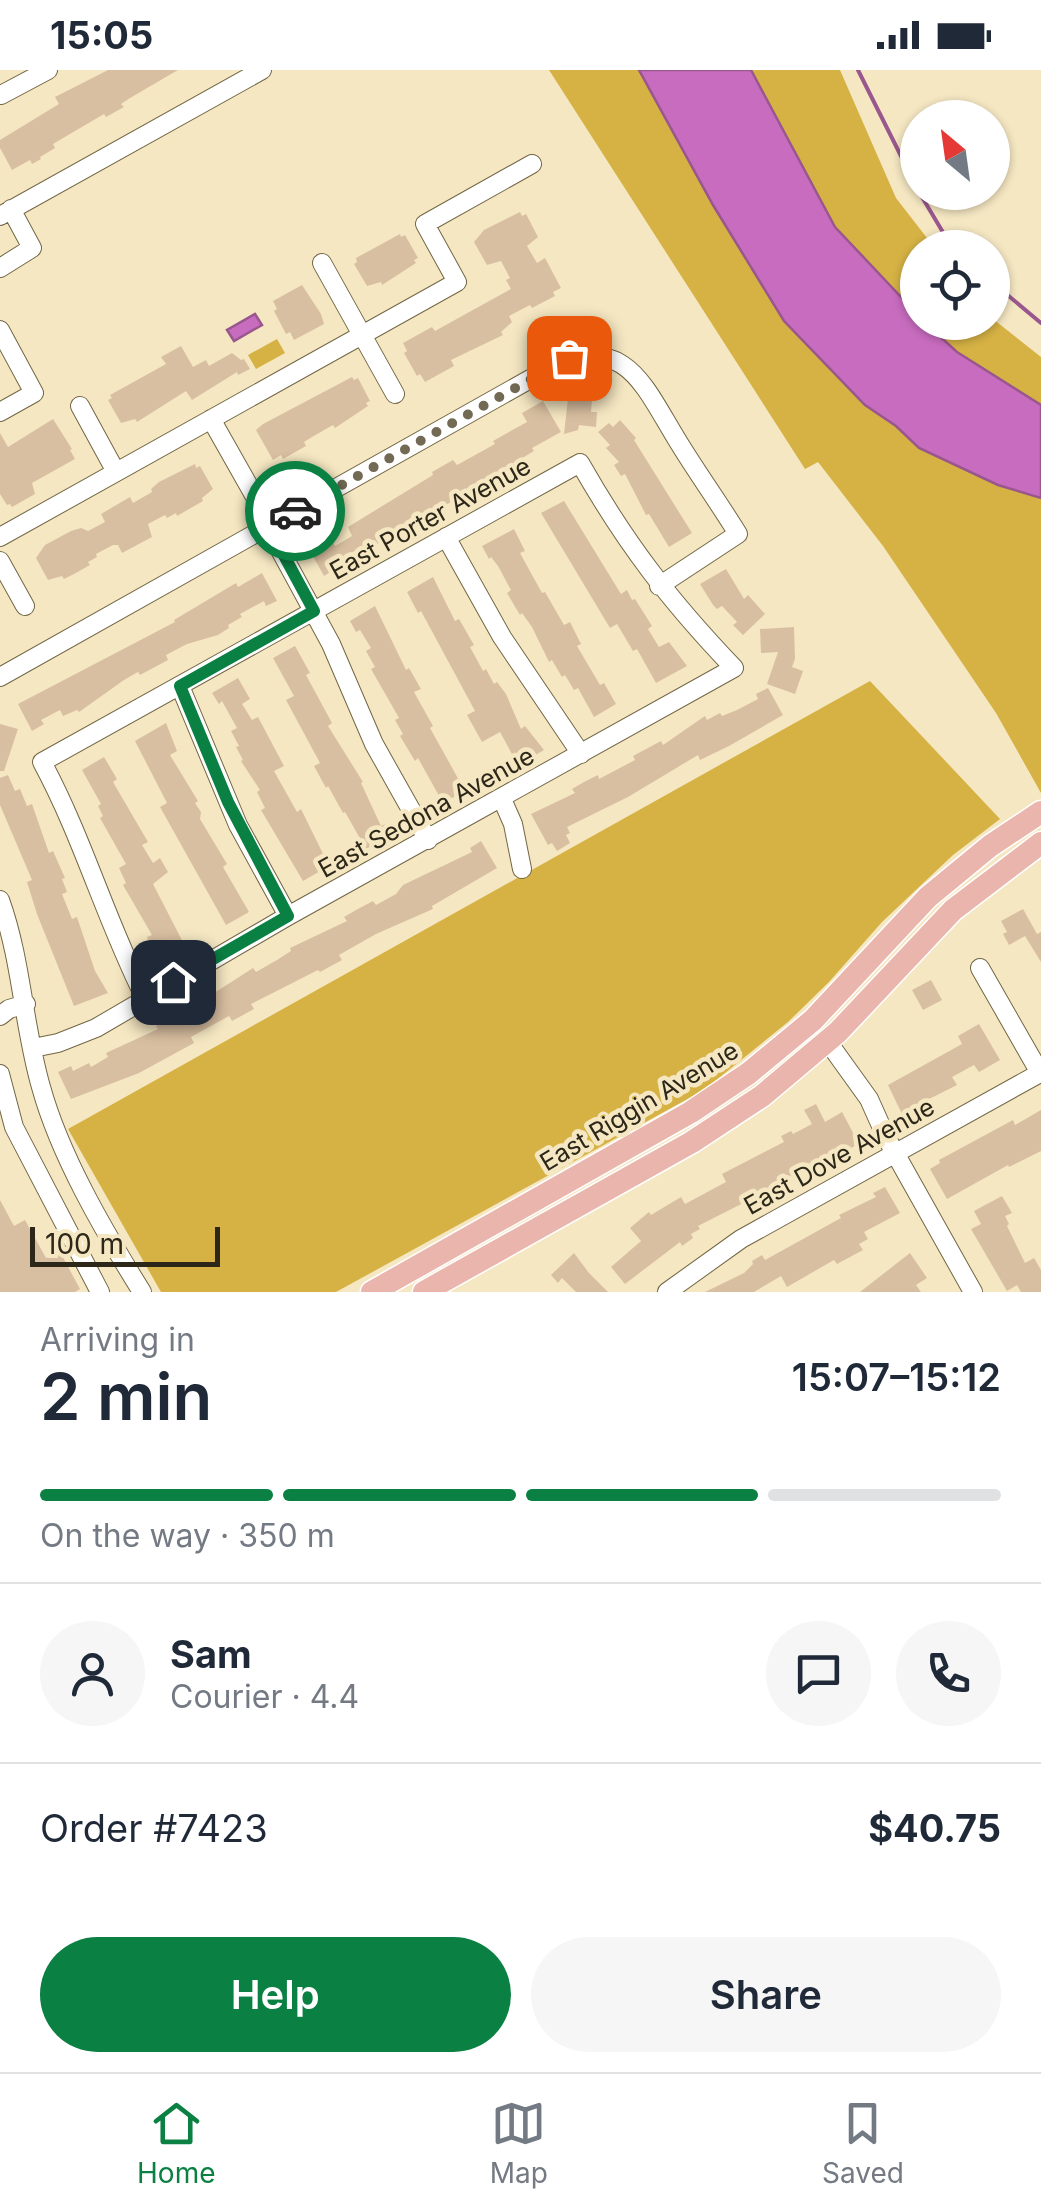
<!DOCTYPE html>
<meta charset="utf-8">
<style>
body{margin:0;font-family:Inter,sans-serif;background:#f6f6f7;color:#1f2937;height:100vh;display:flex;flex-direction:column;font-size:38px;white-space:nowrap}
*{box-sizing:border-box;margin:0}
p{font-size:32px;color:#747a83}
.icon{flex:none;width:55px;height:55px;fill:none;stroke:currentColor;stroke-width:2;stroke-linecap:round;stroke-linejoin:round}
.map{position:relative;height:1222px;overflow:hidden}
.sheet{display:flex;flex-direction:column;background:#fff;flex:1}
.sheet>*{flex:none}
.needle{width:65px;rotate:331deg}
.fabs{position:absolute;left:900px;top:30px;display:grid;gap:20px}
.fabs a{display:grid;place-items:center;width:110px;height:110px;border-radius:50%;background:#fff;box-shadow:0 2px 8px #0004;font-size:50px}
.scale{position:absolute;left:30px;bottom:25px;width:190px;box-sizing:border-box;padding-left:10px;border:5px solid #2c2719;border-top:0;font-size:28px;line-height:35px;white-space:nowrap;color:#2c2719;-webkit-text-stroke:8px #f5e7c2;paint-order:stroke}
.pin{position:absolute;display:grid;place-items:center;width:85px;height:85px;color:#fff;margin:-42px;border-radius:20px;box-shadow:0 5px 15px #0006}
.courier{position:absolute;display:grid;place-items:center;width:100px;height:100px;margin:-50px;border:8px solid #0b8043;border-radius:50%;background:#fff;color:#222;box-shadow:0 2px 12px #0007}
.headline em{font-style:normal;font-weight:600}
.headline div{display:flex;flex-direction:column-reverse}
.headline{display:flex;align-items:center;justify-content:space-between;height:170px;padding:0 40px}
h1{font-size:65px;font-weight:600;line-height:75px}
.bar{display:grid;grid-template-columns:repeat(4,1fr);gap:15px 10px;align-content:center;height:120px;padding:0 40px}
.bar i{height:12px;border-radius:8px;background:#e0e1e3}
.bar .active{background:#0b8043}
.bar p{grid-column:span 4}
.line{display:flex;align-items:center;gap:25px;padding:0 40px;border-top:2px solid #e0e1e3}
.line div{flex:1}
.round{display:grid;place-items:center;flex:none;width:105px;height:105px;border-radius:52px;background:#f6f6f7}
.button{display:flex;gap:20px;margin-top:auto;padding:20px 40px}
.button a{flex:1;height:115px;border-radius:60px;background:#0b8043;color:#fff;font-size:40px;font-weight:600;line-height:115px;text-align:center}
.button a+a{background:#f6f6f7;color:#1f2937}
.status{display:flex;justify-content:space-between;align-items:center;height:70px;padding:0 50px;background:#fff;direction:ltr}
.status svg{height:28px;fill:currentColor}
.menu{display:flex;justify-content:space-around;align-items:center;height:140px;border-top:2px solid #e0e1e3;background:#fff;font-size:28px;color:#747a83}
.menu a{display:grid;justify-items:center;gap:5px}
.menu .active{color:#0b8043}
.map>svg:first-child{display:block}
.green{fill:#d6b245}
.water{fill:#c86cbf;stroke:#99578d;stroke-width:2.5}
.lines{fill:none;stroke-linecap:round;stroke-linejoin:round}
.stream{stroke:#99578d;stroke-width:4}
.building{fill:#d9bfa1}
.minor-casing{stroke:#716644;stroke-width:20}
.major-casing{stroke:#fff;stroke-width:25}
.minor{stroke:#fff;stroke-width:18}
.major{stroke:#e9b5ac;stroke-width:22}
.done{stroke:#726a54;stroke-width:10;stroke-dasharray:0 18}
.route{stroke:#0b8043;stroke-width:12}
.labels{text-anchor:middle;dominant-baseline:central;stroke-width:9;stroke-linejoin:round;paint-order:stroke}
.street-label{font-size:25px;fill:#2c2719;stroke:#f5e7c2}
</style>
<div class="status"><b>15:05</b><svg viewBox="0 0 49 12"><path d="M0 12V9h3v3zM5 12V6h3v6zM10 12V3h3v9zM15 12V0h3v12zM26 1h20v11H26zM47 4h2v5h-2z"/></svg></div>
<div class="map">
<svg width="1041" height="1222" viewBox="0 0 1041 1222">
<rect width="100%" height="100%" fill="#f5e7c2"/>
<!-- green -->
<path class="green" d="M 549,0 L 840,0 L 896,128 L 934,177 L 918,178 L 918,252 L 992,252 L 993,249 L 1041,287 L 1041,723 L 996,643 L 883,476 L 818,392 L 805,399 Z
M 277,269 L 285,283 L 256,299 L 248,285 Z
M 870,611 L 1000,749 L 953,785 L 882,852 L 829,912 L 788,952 L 704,1020 L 336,1222 L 161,1222 L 68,1059 Z"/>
<!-- water -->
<path class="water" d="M 639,0 L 751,0 L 835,157 L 917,244 L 918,252 L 925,253 L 957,282 L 1041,335 L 1041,428 L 998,415 L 919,378 L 896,356 L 865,335 L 784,251 L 713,135 Z
M 255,244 L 262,255 L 234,271 L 227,260 Z"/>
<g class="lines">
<!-- stream -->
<path class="stream" d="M 858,0 L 918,120
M 919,122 L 944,164 L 958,178
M 992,212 L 1041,253"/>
</g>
<!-- building -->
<path class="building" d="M 108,0 L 178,0 L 130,28 L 121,34 L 124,37 L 106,47 L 104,44 L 53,74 L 55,78 L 40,87 L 41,89 L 32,94 L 30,90 L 12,100 L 0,78 L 0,70 L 59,34 L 55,27 Z
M 520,142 L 522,146 L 526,144 L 538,167 L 527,176 L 537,193 L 545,188 L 561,218 L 553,222 L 555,226 L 532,238 L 530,235 L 509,246 L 512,252 L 501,262 L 503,265 L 451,290 L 454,296 L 425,312 L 420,304 L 417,306 L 404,283 L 407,281 L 403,273 L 432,257 L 435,261 L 511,219 L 506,210 L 510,208 L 501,191 L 487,195 L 474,172 L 484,160 Z
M 400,164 L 401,167 L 405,165 L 418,188 L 414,190 L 416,193 L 382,215 L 381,212 L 367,216 L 354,194 L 357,192 L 356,188 Z
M 302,215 L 321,244 L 324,254 L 294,270 L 290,262 L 286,264 L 274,241 L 277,239 L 273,231 Z
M 181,276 L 193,297 L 206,290 L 209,296 L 232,283 L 241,290 L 244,289 L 250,299 L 238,305 L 237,302 L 192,330 L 186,321 L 137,352 L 135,349 L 121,353 L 108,330 L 112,328 L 110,325 L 166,294 L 161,287 Z
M 352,307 L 354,310 L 358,308 L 370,331 L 366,333 L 368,336 L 335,358 L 333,355 L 312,367 L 304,372 L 306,376 L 283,389 L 281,385 L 273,390 L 256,360 L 263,354 Z
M 568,328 L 592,330 L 591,342 L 597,342 L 596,357 L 579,355 L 578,360 L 564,364 Z
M 543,331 L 561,362 L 532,378 L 534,381 L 514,393 L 516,396 L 469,417 L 460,424 L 462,427 L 396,458 L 399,462 L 372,477 L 370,473 L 347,485 L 334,496 L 335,499 L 324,506 L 306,474 L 327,462 L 335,476 L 352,466 L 348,457 L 433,405 L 432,402 L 453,390 L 457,395 L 495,374 L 493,371 L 527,352 L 522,343 Z
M 53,349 L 72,379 L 70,380 L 75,389 L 32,413 L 35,424 L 12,437 L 10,434 L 7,435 L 0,424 L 0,363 L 8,377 Z
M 620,350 L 636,368 L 634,370 L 692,463 L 669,477 L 649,444 L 646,445 L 625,404 L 621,406 L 614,395 L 619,392 L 606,378 L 610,375 L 598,362 L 609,353 L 613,357 Z
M 195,394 L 196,398 L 200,396 L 213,419 L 202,428 L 203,431 L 177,446 L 176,443 L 167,448 L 165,445 L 148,454 L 152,467 L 122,483 L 118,475 L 113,475 L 96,484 L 97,487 L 88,492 L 90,495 L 74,504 L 64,509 L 62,506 L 48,510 L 36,488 L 45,475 L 71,461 L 81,458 L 88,461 L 105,452 L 101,444 L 130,427 L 133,433 L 152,422 L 151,419 L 159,412 Z
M 564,431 L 621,524 L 627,520 L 632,530 L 635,529 L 652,556 L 648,559 L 659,577 L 669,572 L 687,596 L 656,613 L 637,579 L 633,581 L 617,554 L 610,558 L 541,443 Z
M 514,459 L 525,481 L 520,483 L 542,523 L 545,522 L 564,555 L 570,552 L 581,574 L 577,576 L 600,615 L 604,613 L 616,634 L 594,647 L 578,618 L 574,620 L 565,605 L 562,607 L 552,590 L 549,592 L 532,557 L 522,543 L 520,545 L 507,523 L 511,520 L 498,496 L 491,487 L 489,489 L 482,476 Z
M 726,499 L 744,529 L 748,525 L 765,544 L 743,565 L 733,555 L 737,552 L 722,536 L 717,539 L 713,535 L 700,514 Z
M 262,503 L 277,531 L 266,536 L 264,531 L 240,544 L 242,547 L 228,555 L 229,558 L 218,565 L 187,574 L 166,585 L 168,590 L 140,605 L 138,602 L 124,610 L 79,642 L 77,640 L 63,646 L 60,640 L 41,650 L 44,654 L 32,661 L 18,634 L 175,552 L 174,550 L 236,513 L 238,517 Z
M 433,507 L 455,551 L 459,549 L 474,575 L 470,577 L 483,601 L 486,599 L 494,614 L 497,612 L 506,624 L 521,659 L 525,656 L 544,680 L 518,695 L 500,662 L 482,672 L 467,645 L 475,641 L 421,541 L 418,543 L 407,522 Z
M 375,536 L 406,600 L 409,598 L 421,619 L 414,622 L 433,656 L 430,658 L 465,721 L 443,733 L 418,688 L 415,691 L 400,666 L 403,664 L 395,650 L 399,648 L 371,599 L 375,597 L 366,581 L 371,578 L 360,560 L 356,562 L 350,551 Z
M 794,557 L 795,589 L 792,597 L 803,601 L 795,624 L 767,614 L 778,582 L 761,583 L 760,559 Z
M 295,576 L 310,603 L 306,605 L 332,653 L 328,656 L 363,712 L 361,713 L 381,756 L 385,754 L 392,765 L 366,779 L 345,742 L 343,743 L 328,716 L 326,718 L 314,696 L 320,693 L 286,630 L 294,626 L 273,588 Z
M 238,608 L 250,629 L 242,634 L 252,650 L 258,647 L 284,696 L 274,701 L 297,742 L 301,739 L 329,796 L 303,811 L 261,740 L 265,738 L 257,722 L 260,720 L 241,691 L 243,690 L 236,677 L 239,676 L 231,661 L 237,658 L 222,631 L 219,634 L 212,623 Z
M 768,618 L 783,645 L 729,676 L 700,690 L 698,685 L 628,727 L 567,757 L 570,763 L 566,765 L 570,773 L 557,781 L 552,773 L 548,775 L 531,744 L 575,723 L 572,719 L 584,712 L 598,705 L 599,709 L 635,690 L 633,686 L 661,671 L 663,675 L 705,646 L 707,650 L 720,643 L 722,646 L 737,640 L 758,629 L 756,624 Z
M 166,653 L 177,681 L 170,685 L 198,731 L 195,733 L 201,742 L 200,749 L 227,794 L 223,797 L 249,842 L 226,855 L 160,737 L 167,733 L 135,671 Z
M 0,654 L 18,659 L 4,701 L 0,701 Z
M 104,687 L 117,709 L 113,712 L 148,772 L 142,775 L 153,793 L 160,788 L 168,802 L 153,814 L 187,880 L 161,894 L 149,873 L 147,867 L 152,865 L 123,815 L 126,813 L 119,798 L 126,794 L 100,748 L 103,746 L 98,736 L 101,734 L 82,700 Z
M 8,705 L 15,721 L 20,719 L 27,736 L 32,734 L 49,783 L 53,781 L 65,808 L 62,809 L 67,822 L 62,824 L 72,849 L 77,847 L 95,901 L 108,923 L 74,936 L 37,844 L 27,812 L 32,810 L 0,735 L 0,708 Z
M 481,771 L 497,798 L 432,836 L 433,839 L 376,864 L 339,885 L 342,890 L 320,902 L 318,900 L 251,934 L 254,939 L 232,951 L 229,946 L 191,967 L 194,973 L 139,1003 L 71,1029 L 58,1002 L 71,996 L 73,1001 L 89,993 L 91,997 L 108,987 L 106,983 L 158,959 L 156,956 L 180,938 L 192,931 L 194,936 L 253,898 L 256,902 L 277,890 L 291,881 L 290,878 L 347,851 L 344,847 L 356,840 L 373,831 L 376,835 L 396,824 L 403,815 L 472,782 L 470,778 Z
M 1023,839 L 1037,864 L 1041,862 L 1041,892 L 1025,866 L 1009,875 L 1003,864 L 1007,862 L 1001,851 Z
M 931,910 L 942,930 L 923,940 L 912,920 Z
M 979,954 L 1000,990 L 979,1002 L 974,995 L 952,1007 L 957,1015 L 921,1033 L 923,1038 L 911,1044 L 909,1040 L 902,1044 L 888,1015 L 962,974 L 958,966 Z
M 816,1034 L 825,1052 L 842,1042 L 859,1074 L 847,1080 L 845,1075 L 811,1097 L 809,1093 L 775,1117 L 698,1156 L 700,1159 L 691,1164 L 693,1168 L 682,1176 L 680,1172 L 625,1214 L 611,1197 L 641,1171 L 630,1158 L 649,1142 L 651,1145 L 681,1127 L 685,1134 L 726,1112 L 722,1104 L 784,1072 L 781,1066 L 791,1061 L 793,1064 L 812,1054 L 804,1040 Z
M 1041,1040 L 1041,1081 L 1009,1097 L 1008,1095 L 947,1129 L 930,1099 L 940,1093 L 939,1090 L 1013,1050 L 1015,1055 Z
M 885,1117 L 900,1143 L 864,1162 L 868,1169 L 859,1174 L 863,1180 L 837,1194 L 834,1190 L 787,1217 L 781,1206 L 754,1222 L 705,1222 L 744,1203 L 753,1194 L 752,1191 L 762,1185 L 765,1190 L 841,1148 L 839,1145 L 876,1127 L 873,1123 Z
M 1002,1126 L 1012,1143 L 1005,1146 L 1009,1154 L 1007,1156 L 1025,1193 L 1034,1188 L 1041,1200 L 1041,1222 L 1021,1222 L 1017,1215 L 1007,1221 L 971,1159 L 981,1154 L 974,1141 Z
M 0,1130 L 14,1156 L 25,1150 L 46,1188 L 59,1180 L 80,1219 L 75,1222 L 0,1222 Z
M 574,1183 L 589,1203 L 608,1222 L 576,1222 L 562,1208 L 558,1213 L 551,1205 Z
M 910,1183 L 927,1208 L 916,1215 L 921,1222 L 860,1222 Z"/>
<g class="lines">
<!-- minor casing -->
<g class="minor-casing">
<path id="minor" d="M 1,25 L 48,0
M 0,146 L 262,0
M 322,193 L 395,324
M 0,198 L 32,178 L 11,139
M 0,260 L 34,323 L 0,342
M 80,336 L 116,402
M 211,349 L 258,432
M 267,456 L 331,574 L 374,674 L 428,770
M 0,467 L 457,212 L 425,154 L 532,94
M 446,467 L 502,567 L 581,684
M 0,491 L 25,536
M 0,607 L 548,299 C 626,260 644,317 679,373 C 698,404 719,433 738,464 L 659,516
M 180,616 L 238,755 L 288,846
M 502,729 L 513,754 L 522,799
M 0,830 C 22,891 23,955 41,1017 C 60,1086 104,1161 142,1222
M 0,946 L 9,939 L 26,934
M 828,972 L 869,1029 L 886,1067 L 973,1222
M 33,978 L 58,973 L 96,958 L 288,846 L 734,598 C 670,531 626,474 580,393 L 42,692 C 83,768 106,851 145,928
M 0,1004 L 14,1057 L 100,1222
M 667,1222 L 741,1169 L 1040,1003 L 980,898"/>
</g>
<!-- major casing -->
<g class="major-casing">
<path id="major" d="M 372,1222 L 691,1042 L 749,1003 L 813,950 L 928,827 L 990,776 L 1041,742
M 424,1222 L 692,1072 L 762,1026 L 838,962 L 953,840 L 1041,773"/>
</g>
<!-- minor -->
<use href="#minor" class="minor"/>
<!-- major -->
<use href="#major" class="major"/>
</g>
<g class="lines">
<!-- done -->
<path class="done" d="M 295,441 L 569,288"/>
<!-- route -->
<path class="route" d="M 173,912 L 288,846 L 228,732 L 180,616 L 314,541 L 268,456 L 295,441"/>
</g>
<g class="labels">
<!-- street labels -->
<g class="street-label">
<text transform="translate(430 448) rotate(-29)">East Porter Avenue</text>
<text transform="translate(426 742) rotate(-29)">East Sedona Avenue</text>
<text transform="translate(639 1036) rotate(-31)">East Riggin Avenue</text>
<text transform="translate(839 1086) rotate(-29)">East Dove Avenue</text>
</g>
</g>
</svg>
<div class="fabs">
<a><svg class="needle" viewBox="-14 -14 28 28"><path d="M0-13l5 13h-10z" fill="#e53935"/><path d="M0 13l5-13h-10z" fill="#747a83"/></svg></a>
<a><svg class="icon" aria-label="locate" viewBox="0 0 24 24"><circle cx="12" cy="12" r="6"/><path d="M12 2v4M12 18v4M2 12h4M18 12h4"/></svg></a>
</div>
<div class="scale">100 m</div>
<div class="pin" style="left:569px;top:288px;background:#ea580c"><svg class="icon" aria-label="bag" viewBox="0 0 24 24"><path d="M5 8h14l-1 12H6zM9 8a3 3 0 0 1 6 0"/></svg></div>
<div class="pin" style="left:173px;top:912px;background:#1f2937"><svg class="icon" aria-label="home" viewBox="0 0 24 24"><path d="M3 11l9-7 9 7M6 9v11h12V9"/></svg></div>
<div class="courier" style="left:295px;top:441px"><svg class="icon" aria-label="car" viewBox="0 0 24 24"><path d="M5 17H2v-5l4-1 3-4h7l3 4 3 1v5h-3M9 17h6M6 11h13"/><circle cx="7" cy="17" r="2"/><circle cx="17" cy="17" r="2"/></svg></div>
</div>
<section class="sheet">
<div class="headline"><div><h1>2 min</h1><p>Arriving in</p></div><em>15:07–15:12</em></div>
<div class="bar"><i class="active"></i><i class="active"></i><i class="active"></i><i></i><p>On the way · 350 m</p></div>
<div class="line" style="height:180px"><a class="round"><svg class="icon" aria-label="person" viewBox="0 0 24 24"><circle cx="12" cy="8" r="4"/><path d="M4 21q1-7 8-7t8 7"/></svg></a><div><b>Sam</b><p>Courier · 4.4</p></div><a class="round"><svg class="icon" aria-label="chat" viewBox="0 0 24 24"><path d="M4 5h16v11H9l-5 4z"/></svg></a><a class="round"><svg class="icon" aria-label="phone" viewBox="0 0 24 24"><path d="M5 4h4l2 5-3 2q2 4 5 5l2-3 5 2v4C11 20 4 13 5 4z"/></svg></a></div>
<div class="line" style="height:130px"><div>Order #7423</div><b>$40.75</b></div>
<div class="button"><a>Help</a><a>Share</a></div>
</section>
<nav class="menu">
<a class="active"><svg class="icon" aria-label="home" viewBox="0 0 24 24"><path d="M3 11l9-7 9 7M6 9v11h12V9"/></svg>Home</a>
<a><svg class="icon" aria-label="map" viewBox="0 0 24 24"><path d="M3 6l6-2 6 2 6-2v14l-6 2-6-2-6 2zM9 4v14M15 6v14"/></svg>Map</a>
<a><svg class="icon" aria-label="saved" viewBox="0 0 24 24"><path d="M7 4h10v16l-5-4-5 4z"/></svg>Saved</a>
</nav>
